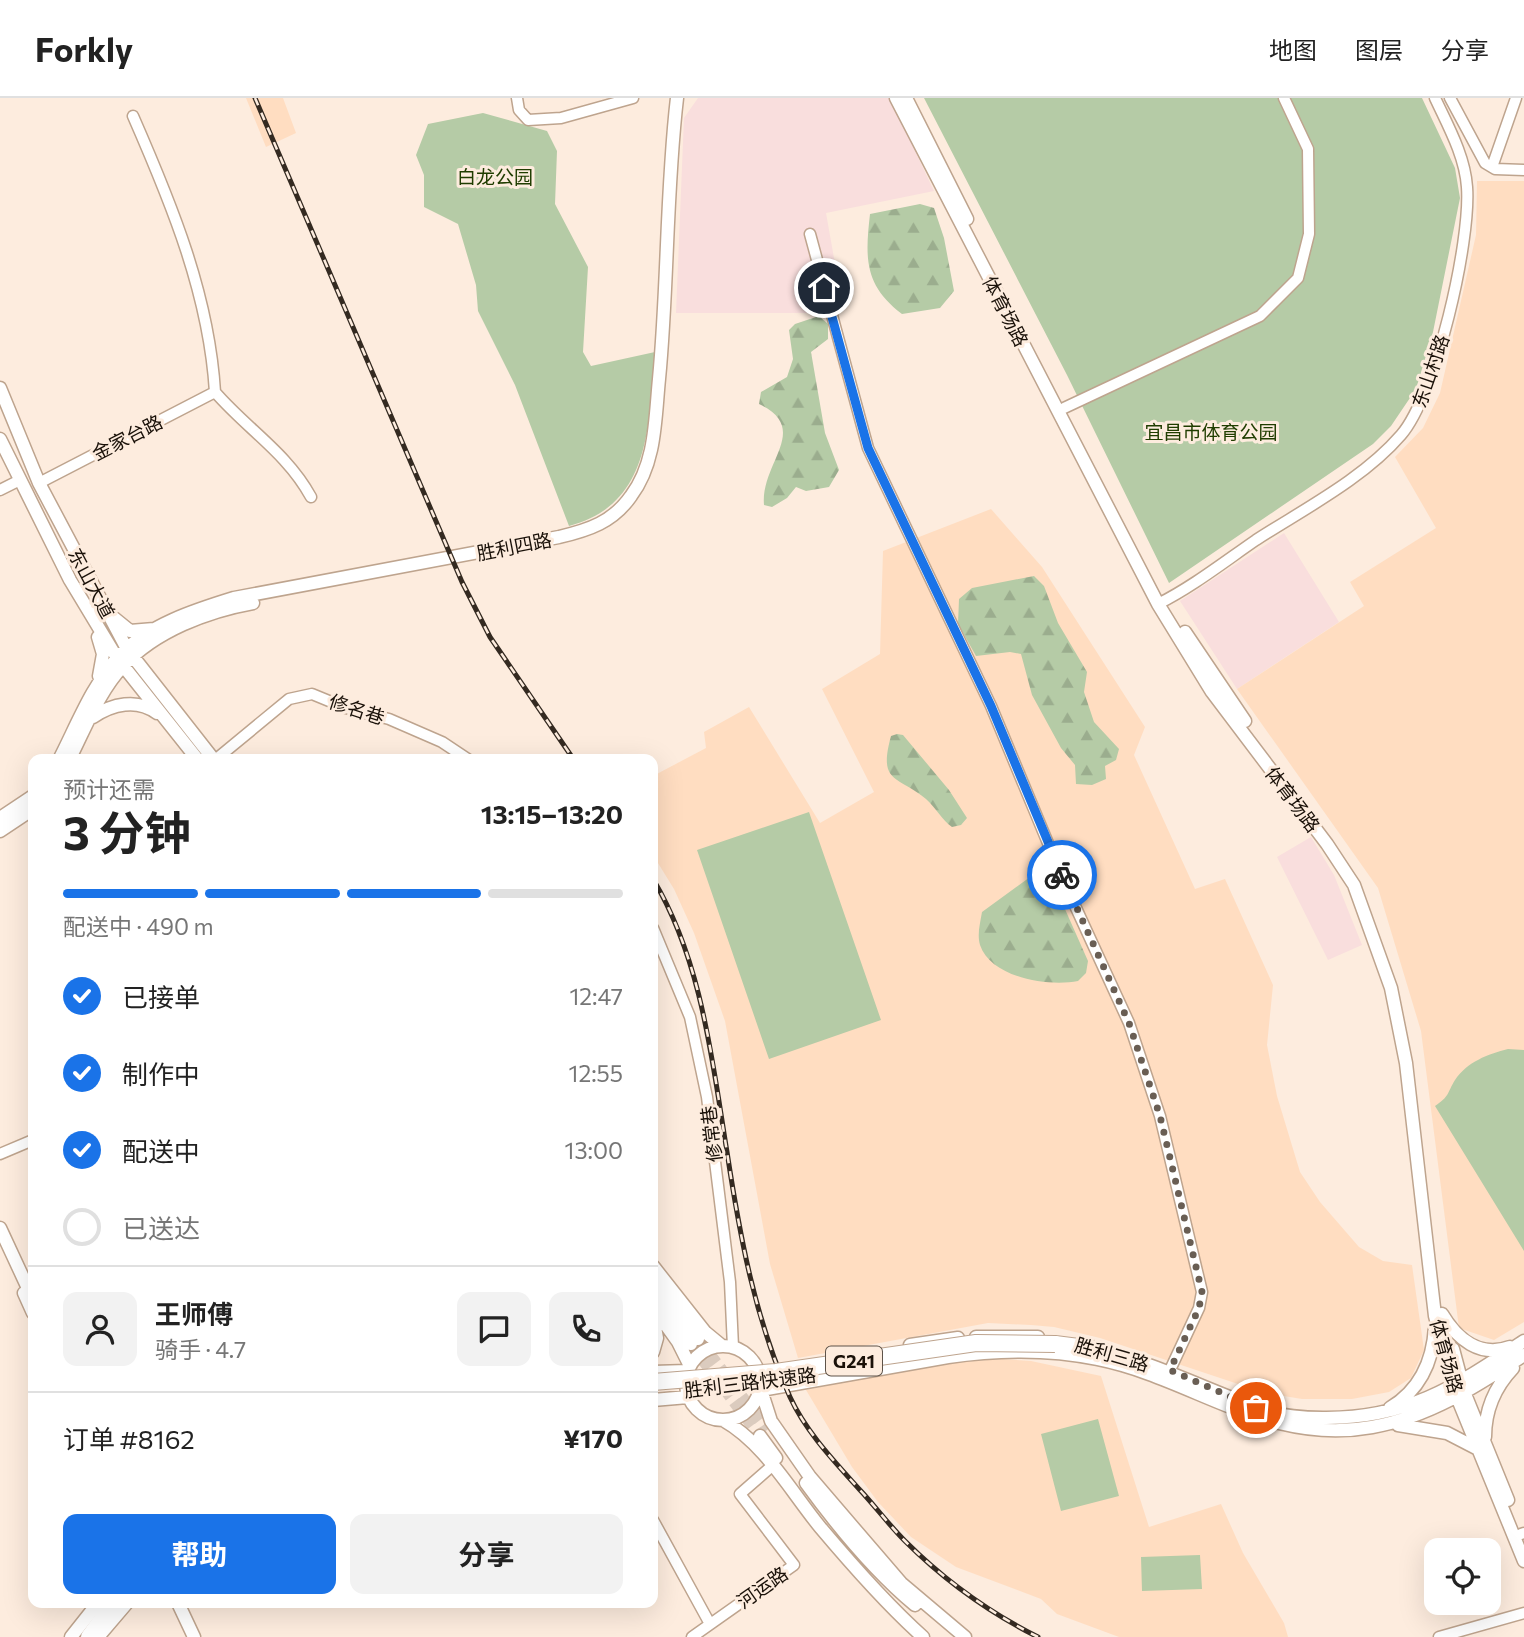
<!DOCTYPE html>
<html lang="zh">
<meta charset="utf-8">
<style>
body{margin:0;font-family:Commissioner,"Noto Sans SC",sans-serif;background:#f2f2f2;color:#222;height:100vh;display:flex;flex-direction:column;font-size:26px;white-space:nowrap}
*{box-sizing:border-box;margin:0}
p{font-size:23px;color:#767676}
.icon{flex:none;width:38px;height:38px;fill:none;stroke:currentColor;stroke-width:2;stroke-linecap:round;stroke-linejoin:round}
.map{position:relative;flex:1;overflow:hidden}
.drawer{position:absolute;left:28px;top:656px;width:630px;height:854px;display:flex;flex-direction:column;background:#fff;border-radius:14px;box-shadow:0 7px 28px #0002}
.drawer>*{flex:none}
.fabs{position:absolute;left:1424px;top:1440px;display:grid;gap:14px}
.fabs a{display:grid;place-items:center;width:77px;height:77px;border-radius:14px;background:#fff;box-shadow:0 7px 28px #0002;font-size:35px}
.pin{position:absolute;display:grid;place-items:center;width:60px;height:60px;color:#fff;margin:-30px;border:4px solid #fff;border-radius:50%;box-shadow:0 2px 7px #0007}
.courier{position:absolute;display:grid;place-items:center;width:70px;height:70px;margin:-35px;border:5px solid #1a73e8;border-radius:50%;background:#fff;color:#222;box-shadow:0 2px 9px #0007}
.headline em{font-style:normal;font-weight:700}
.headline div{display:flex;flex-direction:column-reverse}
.headline{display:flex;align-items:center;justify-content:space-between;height:119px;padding:0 35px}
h1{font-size:46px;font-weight:700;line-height:52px}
.bar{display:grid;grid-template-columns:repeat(4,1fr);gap:10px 7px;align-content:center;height:84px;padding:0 35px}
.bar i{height:9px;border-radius:5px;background:#e0e0e0}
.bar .active{background:#1a73e8}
.bar p{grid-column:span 4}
.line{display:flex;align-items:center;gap:18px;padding:0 35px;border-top:2px solid #e0e0e0}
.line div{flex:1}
.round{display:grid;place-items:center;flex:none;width:74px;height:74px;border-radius:14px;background:#f2f2f2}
ol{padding:0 35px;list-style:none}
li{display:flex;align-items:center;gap:21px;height:77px}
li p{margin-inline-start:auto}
li .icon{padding:7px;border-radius:50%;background:#1a73e8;color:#fff;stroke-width:4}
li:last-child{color:#767676}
li i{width:38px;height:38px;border:4px solid #e0e0e0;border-radius:50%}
.button{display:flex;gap:14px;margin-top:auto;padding:14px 35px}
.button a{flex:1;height:80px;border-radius:14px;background:#1a73e8;color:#fff;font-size:28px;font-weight:700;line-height:80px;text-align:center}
.button a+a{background:#f2f2f2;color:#222}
header{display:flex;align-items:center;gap:42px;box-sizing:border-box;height:98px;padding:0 35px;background:#fff;border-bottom:2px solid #e0e0e0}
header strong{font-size:33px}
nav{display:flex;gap:38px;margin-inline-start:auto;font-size:24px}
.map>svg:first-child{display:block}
.commercial{fill:#f9dedd}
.built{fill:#ffddc1}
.forest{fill:url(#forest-firs)}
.park{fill:#b5cba6}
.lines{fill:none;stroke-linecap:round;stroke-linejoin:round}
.major-tunnel{stroke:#dbcbbe;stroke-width:12;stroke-dasharray:12 6;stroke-linecap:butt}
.minor-casing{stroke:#bea48e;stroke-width:13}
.major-casing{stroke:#bea48e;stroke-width:15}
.highway-casing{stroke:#bea48e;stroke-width:18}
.minor{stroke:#fff;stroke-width:10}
.major{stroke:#fff;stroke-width:12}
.highway{stroke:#fff;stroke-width:16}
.rail-casing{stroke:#342a21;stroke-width:5}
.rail{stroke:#fdecde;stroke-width:2.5;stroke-dasharray:8;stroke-linecap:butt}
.highway-bridge-casing{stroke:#bea48e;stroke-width:18;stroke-linecap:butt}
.highway-bridge{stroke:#fff;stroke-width:16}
.done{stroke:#695e54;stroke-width:7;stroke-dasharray:0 12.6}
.route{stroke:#1a73e8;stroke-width:9}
.labels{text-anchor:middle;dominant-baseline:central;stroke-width:6;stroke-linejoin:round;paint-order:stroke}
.shield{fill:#fdecde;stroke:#5e5349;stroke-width:2}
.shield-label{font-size:18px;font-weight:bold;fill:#1a1109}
.park-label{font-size:19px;fill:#203d00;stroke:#fdecde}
.street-label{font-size:19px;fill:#1a1109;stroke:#fdecde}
</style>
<header>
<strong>Forkly</strong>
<nav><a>地图</a><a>图层</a><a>分享</a></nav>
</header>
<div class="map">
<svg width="1524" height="1539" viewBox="0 0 1524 1539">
<defs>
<pattern id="forest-firs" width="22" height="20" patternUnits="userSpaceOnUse" patternTransform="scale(1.75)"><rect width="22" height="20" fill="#b5cba6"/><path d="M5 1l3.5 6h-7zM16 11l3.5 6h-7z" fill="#9bad8e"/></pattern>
</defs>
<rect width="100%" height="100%" fill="#fdecde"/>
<!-- commercial -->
<path class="commercial" d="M 698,0 L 890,0 L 934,93 L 826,115 L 842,205 L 812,215 L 676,215 L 684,20 Z
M 1284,435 L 1339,524 L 1237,591 L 1180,503 Z
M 1311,739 L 1334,777 L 1362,847 L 1328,862 L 1277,759 Z"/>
<!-- built -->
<path class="built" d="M 246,0 L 283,0 L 296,35 L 266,49 Z
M 1477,83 L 1524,83 L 1524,1224 L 1494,1242 L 1459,1230 L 1421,933 L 1378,790 L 1237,591 L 1364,508 L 1350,484 L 1436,430 L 1395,359 L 1423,330 L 1440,295 L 1476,137 Z
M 991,411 L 1042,469 L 1145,629 L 1134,657 L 1195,791 L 1225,781 L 1273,887 L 1267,947 L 1277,998 L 1300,1074 L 1320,1104 L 1359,1149 L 1383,1163 L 1412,1167 L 1424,1252 L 1411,1280 L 1389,1294 L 1352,1301 L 1302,1301 L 1265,1295 L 1100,1240 L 1054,1229 L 1031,1227 L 988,1225 L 798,1260 L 770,1166 L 725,923 L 694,835 L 674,791 L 653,757 L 653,678 L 706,650 L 704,634 L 749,609 L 820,725 L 874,694 L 822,591 L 880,556 L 883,453 Z
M 1002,1261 L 1031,1263 L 1101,1278 L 1149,1429 L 1221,1406 L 1243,1455 L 1284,1525 L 1288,1539 L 1119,1539 L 1057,1516 L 1041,1501 L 956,1469 L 911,1439 L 878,1404 L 852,1369 L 806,1292 L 930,1266 Z"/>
<!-- forest -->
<path class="forest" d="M 920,106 L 934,110 L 944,140 L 954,193 L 940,210 L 902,216 C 864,187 865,160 870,116 Z
M 819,218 L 828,226 L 828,241 L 811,254 L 825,335 L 839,372 L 829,389 L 806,393 L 796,389 L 787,400 L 772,409 L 764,407 C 760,365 812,331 759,306 L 761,294 L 787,279 L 793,261 L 789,232 L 795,226 Z
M 1034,478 L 1044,488 L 1058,525 L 1087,574 L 1084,594 L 1094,624 L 1119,651 L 1116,662 L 1105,668 L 1106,681 L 1092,687 L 1076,686 L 1075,667 L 1061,650 L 1032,597 L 1021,556 L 1010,554 L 976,558 L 958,526 L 959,501 L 972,490 Z
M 897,636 L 903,637 L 949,692 L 967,720 L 961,727 L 952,729 C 942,722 936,710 926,701 C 897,677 878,686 891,638 Z
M 1037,774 L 1049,775 L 1088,863 L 1086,875 L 1078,883 C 1049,889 991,880 980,847 C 977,836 980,826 982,814 Z"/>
<!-- park -->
<path class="park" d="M 924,0 L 1422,0 L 1455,70 L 1460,100 L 1433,234 L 1416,291 L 1391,328 L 1373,346 L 1169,485 L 1067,277 Z
M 483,15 L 547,33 L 557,53 L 555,106 L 588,169 L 583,254 L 591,268 L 655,254 C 648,325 653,406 569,428 L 515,287 L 478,213 L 476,187 L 458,126 L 424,109 L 424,77 L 416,57 L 428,26 Z
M 809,714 L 881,922 L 769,961 L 697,752 Z
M 1508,951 L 1524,952 L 1524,1153 L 1435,1008 C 1450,998 1447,995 1455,982 C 1467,964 1488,956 1508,951 Z
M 1098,1321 L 1119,1398 L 1061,1413 L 1041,1336 Z
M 1200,1457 L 1202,1491 L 1142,1493 L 1141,1459 Z"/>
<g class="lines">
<!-- major-tunnel -->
<path class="major-tunnel" d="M 698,1241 L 767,1332
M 691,1246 L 760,1338"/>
<!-- minor casing -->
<g class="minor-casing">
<path id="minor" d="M 517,0 L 519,12 L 528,22 L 561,20 L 633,0
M 1450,0 L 1485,65 L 1495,71 L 1524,72
M 133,18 C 172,107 209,197 215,294 C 247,331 287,355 311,399
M 1492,69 L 1516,0
M 810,136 L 868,350 L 991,608 L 1065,786 L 1129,925 L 1160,1018 L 1202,1194 L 1199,1210 L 1170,1272
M 1064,310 L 1260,218 L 1298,180 L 1309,136 L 1308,51 L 1284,0
M 39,385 L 215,294
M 0,392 L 18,383
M 1158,506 C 1192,489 1224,464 1256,442 C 1304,411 1363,381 1401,337 C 1436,297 1471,143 1467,89 C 1465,58 1448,28 1435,0
M 215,662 L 289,601 L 312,596 L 346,610 L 389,621 L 442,644 L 469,662
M 653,830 L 690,919 L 707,999 L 730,1184 L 733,1249
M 0,1056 L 33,1042
M 653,1422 L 710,1526
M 1521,1436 L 1524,1435
M 692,1539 L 794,1467 L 740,1396 L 772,1368
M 1439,1539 L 1524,1515"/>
</g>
<!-- major casing -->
<g class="major-casing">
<path id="major" d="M 896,0 L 1158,506 L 1212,594 L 1327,746 L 1354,787 L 1391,890 L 1406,965 L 1435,1218 L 1457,1299 L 1524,1463
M 906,0 L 967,121
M 0,290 L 39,385 L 127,551 L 214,662
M 0,341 L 70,482 L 117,560 L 198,662
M 114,520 L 130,533 L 154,531
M 1185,534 L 1245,623
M 98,539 L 103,556 L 99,578
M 93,619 C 112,606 137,600 157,615
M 59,662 C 77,627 92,587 119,558 C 148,527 195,512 234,500 L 559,439 C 589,432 613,424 631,398 C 656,365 655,321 659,281 C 668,188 666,93 677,0
M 69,662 C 85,631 99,593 123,568 C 155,533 208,513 253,505
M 0,720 L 33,698
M 0,733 L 33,711
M 0,1130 L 33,1201
M 653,1168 L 705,1234 L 722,1248
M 653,1181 L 698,1241
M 24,1195 L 33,1215
M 653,1196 L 691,1246
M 653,1209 L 678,1244 L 690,1268
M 1442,1216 C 1457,1241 1480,1260 1510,1249
M 653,1218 L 657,1240 L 653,1254
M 976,1239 L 1038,1239
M 910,1247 L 958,1240
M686 1285a37 37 0 1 1 74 0a37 37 0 1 1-74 0Z
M 1094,1250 C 1153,1265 1199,1288 1255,1309 C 1276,1318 1300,1320 1323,1320 C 1408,1321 1456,1288 1524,1243
M 1453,1251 L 1465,1296 L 1508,1402
M 653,1274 L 687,1273
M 653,1302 L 688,1299
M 1390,1310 C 1420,1292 1433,1263 1435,1229
M 723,1322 C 764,1345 790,1392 820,1429 C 852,1467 886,1506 923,1539
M 1398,1327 L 1447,1335 L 1476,1350
M 760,1338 L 776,1360
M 1485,1339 C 1485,1312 1494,1290 1513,1270
M 806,1385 C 838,1429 873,1472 915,1507
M 178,1505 L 194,1539
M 71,1539 L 98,1505
M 98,1539 L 127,1505
M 965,1539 L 901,1485 L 810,1379 L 771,1323 L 761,1292 L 948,1259 C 996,1252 1049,1251 1097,1261 C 1193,1280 1267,1348 1372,1329 C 1429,1319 1477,1288 1524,1257"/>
</g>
<!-- highway casing -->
<g class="highway-casing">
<path id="highway" d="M 1055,1246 L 1102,1252
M 89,1539 L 114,1505"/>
</g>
<!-- minor -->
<use href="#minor" class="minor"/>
<!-- major -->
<use href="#major" class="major"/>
<!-- highway -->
<use href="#highway" class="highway"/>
<!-- rail casing -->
<g class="rail-casing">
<path id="rail" d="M 255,0 L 462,484 L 490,539 L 574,662
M 653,781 C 702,863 712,962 727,1054 C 740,1139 755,1221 790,1299 C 806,1334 835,1364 860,1392 C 875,1408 889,1427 905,1443 C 943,1481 990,1515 1038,1539"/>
</g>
<!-- rail -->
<use href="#rail" class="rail"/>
<!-- highway-bridge casing -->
<g class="highway-bridge-casing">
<path id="highway-bridge" d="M 653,1284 L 776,1274 L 976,1245 L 1055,1246"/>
</g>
<!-- highway-bridge -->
<use href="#highway-bridge" class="highway-bridge"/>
</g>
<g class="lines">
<!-- done -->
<path class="done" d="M 1062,777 L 1129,925 L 1160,1018 L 1202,1194 L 1199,1210 L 1170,1272 L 1256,1310"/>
<!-- route -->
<path class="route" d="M 824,190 L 868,350 L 991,608 L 1062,777"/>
</g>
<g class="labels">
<!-- shield labels -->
<rect class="shield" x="826" y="1248.5" width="56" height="29" rx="5"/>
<g class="shield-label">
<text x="854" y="1263">G241</text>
</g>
<!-- park labels -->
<g class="park-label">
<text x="495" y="78">白龙公园</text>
<text x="1211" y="333">宜昌市体育公园</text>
</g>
<!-- street labels -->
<g class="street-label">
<text transform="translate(1006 213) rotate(63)">体育场路</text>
<text transform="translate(1430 273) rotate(-71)">东山村路</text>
<text transform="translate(127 339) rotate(-27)">金家台路</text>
<text transform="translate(514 448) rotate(-11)">胜利四路</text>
<text transform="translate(92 485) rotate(62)">东山大道</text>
<text transform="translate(357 611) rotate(18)">修名巷</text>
<text transform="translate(1293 701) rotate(53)">体育场路</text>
<text transform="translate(711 1036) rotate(-97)">修常巷</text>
<text transform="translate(1112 1256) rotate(16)">胜利三路</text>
<text transform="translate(1447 1258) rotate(75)">体育场路</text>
<text transform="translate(750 1284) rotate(-7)">胜利三路快速路</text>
<text transform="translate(762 1489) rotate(-35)">河运路</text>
</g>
</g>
</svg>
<div class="fabs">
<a><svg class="icon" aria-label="locate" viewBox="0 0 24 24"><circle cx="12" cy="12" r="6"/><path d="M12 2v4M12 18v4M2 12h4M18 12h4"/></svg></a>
</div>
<div class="pin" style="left:1256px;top:1310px;background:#ea580c"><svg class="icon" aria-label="bag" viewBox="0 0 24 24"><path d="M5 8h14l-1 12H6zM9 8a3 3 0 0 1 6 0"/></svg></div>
<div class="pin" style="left:824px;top:190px;background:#1f2937"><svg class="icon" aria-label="home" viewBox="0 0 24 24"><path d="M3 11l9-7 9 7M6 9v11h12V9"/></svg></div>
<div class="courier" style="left:1062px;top:777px"><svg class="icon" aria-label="bike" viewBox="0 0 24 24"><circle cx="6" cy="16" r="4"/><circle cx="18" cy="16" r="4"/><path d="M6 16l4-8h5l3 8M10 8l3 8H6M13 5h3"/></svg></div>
<section class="drawer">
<div class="headline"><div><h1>3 分钟</h1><p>预计还需</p></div><em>13:15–13:20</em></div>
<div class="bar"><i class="active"></i><i class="active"></i><i class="active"></i><i></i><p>配送中 · 490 m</p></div>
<ol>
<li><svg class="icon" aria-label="check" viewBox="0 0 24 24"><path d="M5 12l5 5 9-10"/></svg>已接单<p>12:47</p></li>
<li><svg class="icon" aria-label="check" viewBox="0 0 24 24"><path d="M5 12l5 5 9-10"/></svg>制作中<p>12:55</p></li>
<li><svg class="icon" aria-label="check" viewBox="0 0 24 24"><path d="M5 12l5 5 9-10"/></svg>配送中<p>13:00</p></li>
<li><i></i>已送达</li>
</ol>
<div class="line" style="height:126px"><a class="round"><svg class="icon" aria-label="person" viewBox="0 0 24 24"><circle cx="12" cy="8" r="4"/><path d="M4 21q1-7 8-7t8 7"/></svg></a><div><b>王师傅</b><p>骑手 · 4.7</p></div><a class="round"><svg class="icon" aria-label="chat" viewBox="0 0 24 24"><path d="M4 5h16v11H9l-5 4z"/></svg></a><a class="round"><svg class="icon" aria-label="phone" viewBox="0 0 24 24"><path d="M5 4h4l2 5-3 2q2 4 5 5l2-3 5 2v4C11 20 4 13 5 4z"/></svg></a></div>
<div class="line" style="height:91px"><div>订单 #8162</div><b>¥170</b></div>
<div class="button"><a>帮助</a><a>分享</a></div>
</section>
</div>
